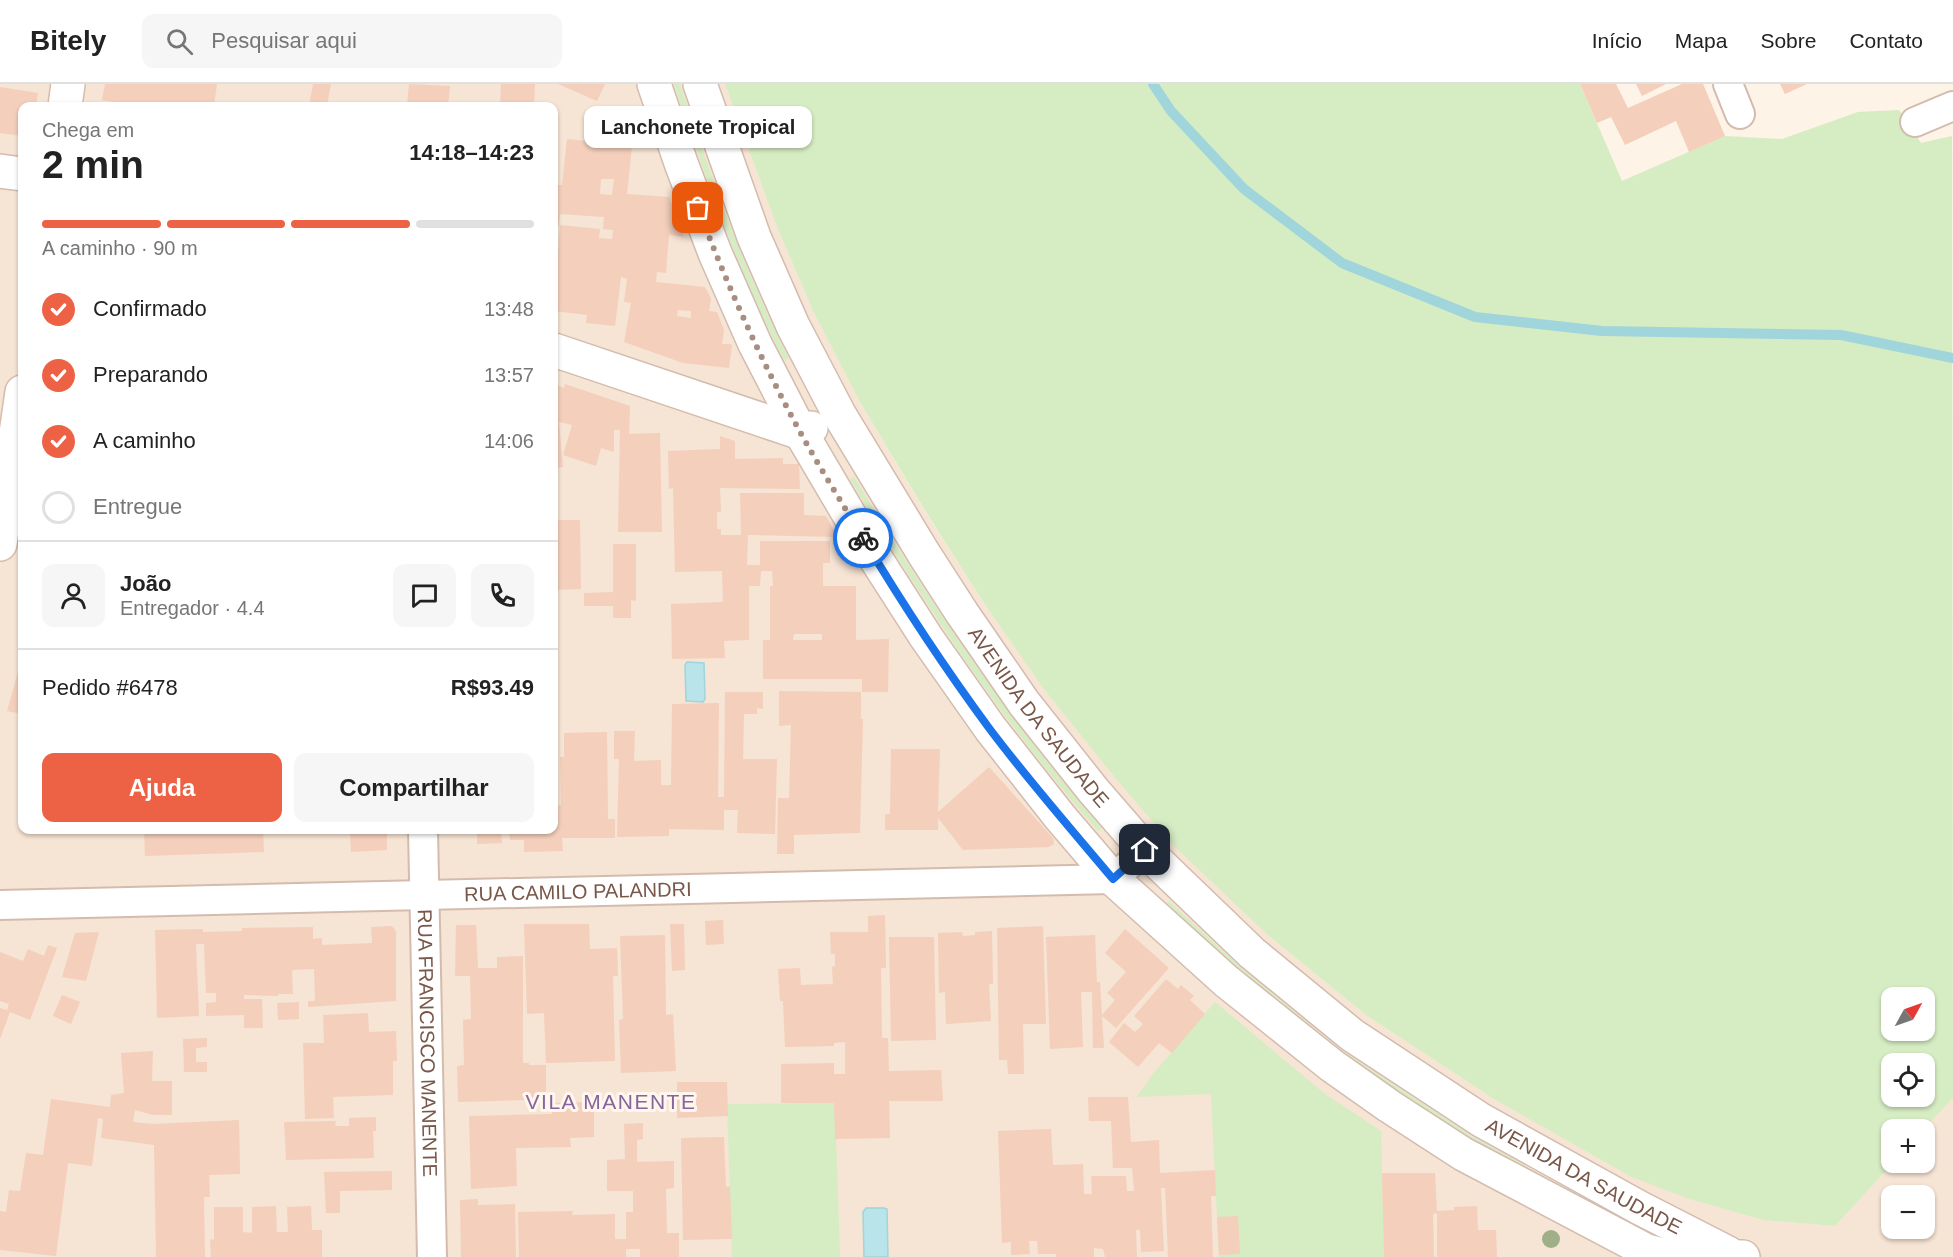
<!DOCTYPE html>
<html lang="pt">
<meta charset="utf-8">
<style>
body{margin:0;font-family:Arial,sans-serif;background:#f6f6f6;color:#222;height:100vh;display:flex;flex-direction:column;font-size:22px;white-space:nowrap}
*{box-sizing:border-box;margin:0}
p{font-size:20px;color:#767676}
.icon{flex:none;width:33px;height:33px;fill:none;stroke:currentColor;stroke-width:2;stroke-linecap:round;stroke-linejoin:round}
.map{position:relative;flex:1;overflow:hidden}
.details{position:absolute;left:18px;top:18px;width:540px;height:732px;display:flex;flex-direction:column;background:#fff;border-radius:12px;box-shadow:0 2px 4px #0004}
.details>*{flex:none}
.needle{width:39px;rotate:50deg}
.tools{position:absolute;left:1881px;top:903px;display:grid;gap:12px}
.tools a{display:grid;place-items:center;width:54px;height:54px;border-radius:12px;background:#fff;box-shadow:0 2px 4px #0004;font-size:30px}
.pin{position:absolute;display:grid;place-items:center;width:51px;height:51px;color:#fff;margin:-26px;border-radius:12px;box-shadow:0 3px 9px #0006}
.courier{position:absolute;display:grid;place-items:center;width:60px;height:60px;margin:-30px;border:4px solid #1a73e8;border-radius:50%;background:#fff;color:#222;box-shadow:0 2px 8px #0007}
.bubble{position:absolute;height:42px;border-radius:12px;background:#fff;box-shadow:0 2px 4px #0004;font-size:20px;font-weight:800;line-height:42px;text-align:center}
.head em{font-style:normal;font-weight:800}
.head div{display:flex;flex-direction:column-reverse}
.head{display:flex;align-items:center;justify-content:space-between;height:102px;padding:0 24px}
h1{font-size:39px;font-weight:800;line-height:45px}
.bar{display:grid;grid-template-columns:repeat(4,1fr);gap:9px 6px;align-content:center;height:72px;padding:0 24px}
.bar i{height:8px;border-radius:4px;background:#e0e0e0}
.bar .on{background:#ed6145}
.bar p{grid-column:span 4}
.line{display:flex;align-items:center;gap:15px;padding:0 24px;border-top:2px solid #e0e0e0}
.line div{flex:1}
.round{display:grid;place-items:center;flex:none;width:63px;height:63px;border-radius:12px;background:#f6f6f6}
ol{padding:0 24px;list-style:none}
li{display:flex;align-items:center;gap:18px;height:66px}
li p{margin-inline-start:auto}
li .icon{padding:6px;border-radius:50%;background:#ed6145;color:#fff;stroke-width:4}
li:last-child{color:#767676}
li i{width:33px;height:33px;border:3px solid #e0e0e0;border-radius:50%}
.button{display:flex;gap:12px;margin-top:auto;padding:12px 24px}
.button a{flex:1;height:69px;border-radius:12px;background:#ed6145;color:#fff;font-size:24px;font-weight:800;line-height:69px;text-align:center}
.button a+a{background:#f6f6f6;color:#222}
header{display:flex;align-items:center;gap:36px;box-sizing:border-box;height:84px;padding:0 30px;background:#fff;border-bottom:2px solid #e0e0e0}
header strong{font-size:28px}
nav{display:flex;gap:33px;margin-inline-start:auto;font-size:21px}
.search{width:420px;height:54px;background:#f6f6f6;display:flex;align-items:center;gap:15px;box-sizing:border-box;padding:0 21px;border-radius:12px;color:#767676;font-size:22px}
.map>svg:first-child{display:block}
.residential{fill:#f6e4d4;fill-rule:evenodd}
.green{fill:#d6ecc3;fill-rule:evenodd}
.water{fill:#b9e4e9;stroke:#9fd5db;stroke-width:1.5}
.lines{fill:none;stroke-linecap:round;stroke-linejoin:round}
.stream{stroke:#9fd5db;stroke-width:10}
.building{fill:#f4cfbc;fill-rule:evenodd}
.minor-casing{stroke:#d3bcae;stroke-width:32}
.tertiary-casing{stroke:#d3bcae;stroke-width:36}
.secondary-casing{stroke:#d6bcab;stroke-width:36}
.minor{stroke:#fff;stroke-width:28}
.tertiary{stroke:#fff;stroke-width:33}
.secondary{stroke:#fff;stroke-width:33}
.tree{fill:#9fb089}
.done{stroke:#a78e80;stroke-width:6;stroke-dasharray:0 10.8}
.route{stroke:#1a73e8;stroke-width:8}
.labels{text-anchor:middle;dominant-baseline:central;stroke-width:6;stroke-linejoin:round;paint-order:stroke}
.street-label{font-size:20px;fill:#795749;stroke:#fff7ee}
.neighbourhood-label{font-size:21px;letter-spacing:1.5px;fill:#86649c;stroke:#fff7ee}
</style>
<header>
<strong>Bitely</strong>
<div class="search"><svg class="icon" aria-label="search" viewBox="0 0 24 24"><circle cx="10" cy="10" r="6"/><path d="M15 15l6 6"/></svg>Pesquisar aqui</div>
<nav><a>Início</a><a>Mapa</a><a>Sobre</a><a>Contato</a></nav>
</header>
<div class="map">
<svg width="1953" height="1173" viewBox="0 0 1953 1173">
<rect width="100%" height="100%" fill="#fdf3e6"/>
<!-- residential -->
<path class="residential" d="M 0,0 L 725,0 L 777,143 L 815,231 L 860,318 L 924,426 L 982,516 L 1043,604 L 1112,690 L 1268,851 L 1366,931 L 1494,1015 L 1692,1116 L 1763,1136 L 1835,1142 L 1893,1079 L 1924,1078 L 1924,1045 L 1953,1014 L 1953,1173 L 0,1173 ZM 22,22 L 554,22 L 554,746 L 22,746 ZM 1892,1112 L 1924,1112 L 1924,1144 L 1892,1144 Z"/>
<!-- green -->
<path class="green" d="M 674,0 L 680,0 C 711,93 744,186 789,274 L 784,276 C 738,188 706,94 674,0 Z
M 725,0 L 1580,0 L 1622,97 L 1725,52 L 1782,55 L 1858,28 L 1899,26 L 1921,59 L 1952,52 L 1953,1014 L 1924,1045 L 1892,1046 L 1892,1078 L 1893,1079 L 1835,1142 L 1763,1136 L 1692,1116 L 1632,1093 L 1494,1015 L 1366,931 L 1268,851 L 1172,760 L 1112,690 L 1043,604 L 982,516 L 924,425 L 860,318 L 815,231 L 777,143 ZM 1892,914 L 1924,914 L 1924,946 L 1892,946 ZM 1892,980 L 1924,980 L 1924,1012 L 1892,1012 Z
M 854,393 C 929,516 1007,635 1102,744 L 1098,747 C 1003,639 923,519 850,395 Z
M 1169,817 L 1240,883 L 1341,966 L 1472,1052 L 1613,1131 L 1648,1147 L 1646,1152 L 1469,1056 L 1338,970 L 1236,887 L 1165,821 Z
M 1215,918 L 1325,1010 L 1381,1047 L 1384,1173 L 1219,1173 L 1211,1010 L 1137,1013 L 1152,991 Z
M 835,1019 L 840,1173 L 732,1173 L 727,1020 Z"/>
<!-- water -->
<path class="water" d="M 687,578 L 704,579 L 705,615 L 703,618 L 686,617 L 685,581 Z
M 866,1124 L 884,1124 L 887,1125 L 888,1173 L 864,1173 L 863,1128 Z"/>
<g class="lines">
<!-- stream -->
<path class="stream" d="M 1153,0 L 1171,27 L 1244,105 L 1342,179 L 1475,233 L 1602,247 L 1841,251 L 1953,274"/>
</g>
<!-- building -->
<path class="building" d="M 105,0 L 217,0 L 214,22 L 121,22 L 121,19 L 102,16 Z
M 313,0 L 331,0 L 327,22 L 309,22 Z
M 409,0 L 450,2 L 448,22 L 407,22 Z
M 501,0 L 535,0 L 534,22 L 500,22 Z
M 558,0 L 605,0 L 597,17 Z
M 1580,0 L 1616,0 L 1628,24 L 1682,0 L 1703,0 L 1725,52 L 1689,68 L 1676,37 L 1625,61 L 1611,33 L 1597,39 Z
M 1636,0 L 1666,0 L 1642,12 Z
M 1780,0 L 1807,0 L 1785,10 Z
M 0,3 L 38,9 L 36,22 L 22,22 L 22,52 L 0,49 Z
M 567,55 L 632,62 L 627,110 L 669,113 L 684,153 L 669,151 L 666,189 L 657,188 L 656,198 L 705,203 L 711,214 L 709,227 L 717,228 L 724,246 L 722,260 L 731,260 L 732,262 L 729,284 L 683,279 L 624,258 L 631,219 L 624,218 L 627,195 L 621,193 L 615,242 L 586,239 L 587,231 L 554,227 L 554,186 L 557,186 L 560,141 L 600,145 L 599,154 L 612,155 L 613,146 L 603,145 L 604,133 L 560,130 L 559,142 L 554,141 L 554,101 L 562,101 ZM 601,95 L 614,95 L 612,111 L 600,110 ZM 678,226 L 691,227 L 691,234 L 677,232 Z
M 554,300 L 564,304 L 565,300 L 630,322 L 629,350 L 660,349 L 662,448 L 618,448 L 620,346 L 614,346 L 614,368 L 601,364 L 596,382 L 563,371 L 572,341 L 559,338 L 563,383 L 554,384 Z
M 720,352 L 735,357 L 735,375 L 783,374 L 783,380 L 799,380 L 800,405 L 720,404 L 721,428 L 717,428 L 717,445 L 721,445 L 721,451 L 741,451 L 740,409 L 804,409 L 804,431 L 826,432 L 838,453 L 748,451 L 747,481 L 760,481 L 760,457 L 830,457 L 830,479 L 823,479 L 823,502 L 856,502 L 856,556 L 889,555 L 888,608 L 862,608 L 862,595 L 763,595 L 763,556 L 770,556 L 770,502 L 773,502 L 772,487 L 761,487 L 760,502 L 749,502 L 749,556 L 724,557 L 725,574 L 672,575 L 671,520 L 723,518 L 722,487 L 675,488 L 673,404 L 669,405 L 668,367 L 720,365 ZM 794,550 L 822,550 L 822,556 L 793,556 Z
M 554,415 L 558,415 L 558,429 L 554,429 Z
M 554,436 L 580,436 L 581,505 L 554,506 Z
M 613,460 L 636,460 L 636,517 L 631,516 L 631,534 L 613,534 L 613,522 L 584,522 L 584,509 L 613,508 Z
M 22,574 L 22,630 L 7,627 Z
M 779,607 L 861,608 L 861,635 L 863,635 L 860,749 L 794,751 L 794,770 L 777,770 L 778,714 L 789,714 L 791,641 L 779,642 Z
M 725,608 L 763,608 L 763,625 L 757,624 L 757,630 L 744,630 L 743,675 L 777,675 L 775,750 L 737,749 L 738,726 L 724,726 L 724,746 L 669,745 L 669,752 L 617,753 L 619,675 L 614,675 L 614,647 L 635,647 L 634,677 L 661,676 L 661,701 L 671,701 L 672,620 L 719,619 L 718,713 L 724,713 Z
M 607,648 L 608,735 L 615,735 L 615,754 L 562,754 L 563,767 L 524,768 L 524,756 L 510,756 L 509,746 L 554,746 L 554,722 L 561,721 L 560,673 L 564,673 L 564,649 Z
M 891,665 L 940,665 L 938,728 L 989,683 L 1053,754 L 1054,760 L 1049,763 L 963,766 L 938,734 L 938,746 L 885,746 L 885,730 L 890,730 Z
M 144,746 L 263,746 L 264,768 L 145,772 Z
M 354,746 L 387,746 L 387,766 L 351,768 L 350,750 L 354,750 Z
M 477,746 L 501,746 L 502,759 L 477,760 Z
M 885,831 L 886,884 L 881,884 L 882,954 L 888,954 L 889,987 L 941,986 L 943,1017 L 889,1017 L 890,1054 L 835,1055 L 834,1019 L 781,1019 L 781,980 L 834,979 L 834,990 L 845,990 L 845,958 L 834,959 L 834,962 L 785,963 L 783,917 L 780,917 L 778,885 L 800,884 L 801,901 L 833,900 L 832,883 L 835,882 L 835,870 L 831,870 L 830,848 L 868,848 L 868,832 Z
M 723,836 L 724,860 L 706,861 L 705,837 Z
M 524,840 L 589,840 L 590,865 L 617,864 L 618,892 L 613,892 L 615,977 L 546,979 L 544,929 L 527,930 Z
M 670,840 L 684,840 L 685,886 L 672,887 Z
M 456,841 L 476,841 L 478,884 L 497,884 L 497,873 L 523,872 L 523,979 L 529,979 L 529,981 L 546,981 L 546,1018 L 530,1019 L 530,1016 L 458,1018 L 457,982 L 464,981 L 463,936 L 471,935 L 470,892 L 455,892 Z
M 391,842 L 394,844 L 396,848 L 396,917 L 308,923 L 308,917 L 315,917 L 314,885 L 292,886 L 293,910 L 278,910 L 278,912 L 244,911 L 244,915 L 262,915 L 263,944 L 244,944 L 244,931 L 206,932 L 206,919 L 216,918 L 216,909 L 206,909 L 204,860 L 196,860 L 199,932 L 157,934 L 155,846 L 203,845 L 203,848 L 242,847 L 242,844 L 313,843 L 313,855 L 322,854 L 322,861 L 372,859 L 371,843 Z
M 1043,842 L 1046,940 L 1023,940 L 1024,990 L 1008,990 L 1007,976 L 999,976 L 997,844 Z
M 1125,845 L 1169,884 L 1116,944 L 1102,932 L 1104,964 L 1093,964 L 1092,908 L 1081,908 L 1083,963 L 1050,965 L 1046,853 L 1095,851 L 1097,898 L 1100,898 L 1102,931 L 1115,916 L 1107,909 L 1126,888 L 1105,869 Z
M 992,847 L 993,900 L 989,900 L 991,937 L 946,940 L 945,908 L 939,909 L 938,849 L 962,848 L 963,852 L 975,851 L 975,848 Z
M 99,848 L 86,897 L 62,893 L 75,849 Z
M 665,851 L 666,931 L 673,930 L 676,987 L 621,989 L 619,936 L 623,935 L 620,852 Z
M 889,853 L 934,853 L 936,956 L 891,957 Z
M 48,861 L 57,864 L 30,936 L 10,928 L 0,955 L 0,924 L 7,926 L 9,920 L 0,917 L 0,868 L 23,877 L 28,865 L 44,872 Z
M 1166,895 L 1178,905 L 1181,901 L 1194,912 L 1190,916 L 1205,930 L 1172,969 L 1159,959 L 1138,983 L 1109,958 L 1124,939 L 1135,948 L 1143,940 L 1134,932 Z
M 62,911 L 80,918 L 71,940 L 53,932 Z
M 299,918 L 299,935 L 278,936 L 277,919 Z
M 368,929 L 369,948 L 396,947 L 397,977 L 393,977 L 393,1011 L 333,1013 L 334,1034 L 305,1035 L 303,959 L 324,959 L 323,931 Z
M 207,954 L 207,963 L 196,964 L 196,978 L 207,978 L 207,988 L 184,988 L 183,955 Z
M 153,967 L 152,997 L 172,997 L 172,1031 L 153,1031 L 135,1026 L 133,1038 L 153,1040 L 239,1036 L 240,1090 L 209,1091 L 210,1113 L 204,1113 L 205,1173 L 156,1173 L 154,1061 L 101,1054 L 103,1035 L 98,1034 L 92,1082 L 68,1079 L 56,1172 L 0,1166 L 0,1127 L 6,1128 L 9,1106 L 20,1107 L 26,1069 L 43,1071 L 51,1015 L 110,1023 L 111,1011 L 124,1009 L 121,969 Z
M 677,998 L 727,998 L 728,1032 L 677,1034 Z
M 1088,1013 L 1128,1013 L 1131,1058 L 1159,1056 L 1160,1089 L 1215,1086 L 1216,1112 L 1211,1112 L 1213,1173 L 1168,1173 L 1165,1104 L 1161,1104 L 1164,1167 L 1141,1168 L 1140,1146 L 1136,1146 L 1137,1173 L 1105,1173 L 1103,1165 L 1094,1164 L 1094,1173 L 1056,1173 L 1056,1170 L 1038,1170 L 1037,1157 L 1029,1157 L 1030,1170 L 1011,1171 L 1011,1158 L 1002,1159 L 998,1047 L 1051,1045 L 1053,1081 L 1083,1080 L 1084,1110 L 1092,1110 L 1091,1092 L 1126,1092 L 1127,1107 L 1134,1107 L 1132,1084 L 1113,1084 L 1111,1037 L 1089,1037 Z
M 594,1018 L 594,1053 L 570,1054 L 571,1063 L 516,1064 L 517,1102 L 471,1105 L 469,1032 L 552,1030 L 551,1019 Z
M 376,1033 L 376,1047 L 373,1047 L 374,1074 L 286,1076 L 284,1038 L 336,1037 L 335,1042 L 349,1042 L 349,1034 Z
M 643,1039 L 643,1055 L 637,1056 L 637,1078 L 674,1077 L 674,1104 L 666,1105 L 667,1149 L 679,1149 L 679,1173 L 640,1173 L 640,1165 L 626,1165 L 626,1173 L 519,1173 L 518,1128 L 573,1127 L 572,1131 L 615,1130 L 615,1155 L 626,1155 L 626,1128 L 633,1128 L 633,1107 L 607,1107 L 607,1076 L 625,1075 L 624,1040 Z
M 724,1053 L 726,1103 L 730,1102 L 732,1155 L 683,1156 L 681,1054 Z
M 392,1087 L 392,1106 L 340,1107 L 340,1129 L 326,1129 L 324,1088 Z
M 1382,1089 L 1435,1089 L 1437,1127 L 1454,1126 L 1454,1123 L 1477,1122 L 1478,1146 L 1496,1146 L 1497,1173 L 1437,1173 L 1437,1129 L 1433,1130 L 1434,1173 L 1384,1173 Z
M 478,1115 L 478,1121 L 515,1120 L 516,1173 L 461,1173 L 460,1116 Z
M 276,1122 L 277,1148 L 288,1148 L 287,1123 L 311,1122 L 312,1146 L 322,1146 L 322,1173 L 211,1173 L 210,1155 L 214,1156 L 214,1123 L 243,1123 L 243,1148 L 252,1149 L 252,1123 Z
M 1238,1132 L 1240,1170 L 1219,1171 L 1217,1133 Z"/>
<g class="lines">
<!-- minor casing -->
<g class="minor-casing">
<g id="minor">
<path d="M 1728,0 L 1740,30"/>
<path d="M 1915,38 L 1953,22"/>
<path id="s1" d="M 423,746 L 432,1173"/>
<path id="s2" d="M 0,821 L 1113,795 L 1145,766"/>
</g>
</g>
<!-- tertiary casing -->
<g class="tertiary-casing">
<g id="tertiary">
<path d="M 654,0 L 681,79 L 715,169 L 755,260 L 801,349 L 867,461 L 926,553 L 990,644 L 1060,733 L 1113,795 L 1226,897 L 1331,981 L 1389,1022 L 1463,1070 L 1647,1167 L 1666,1172 L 1743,1173"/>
<path id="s3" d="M 700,0 L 754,153 L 793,242 L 839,330 L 924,470 L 962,529 L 1024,619 L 1093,706 L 1145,766 L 1252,869 L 1352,951 L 1481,1036 L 1640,1124 L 1728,1169"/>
<path d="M 0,87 L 22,90"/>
<path d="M 554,266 L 801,349 L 811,344"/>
</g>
</g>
<!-- secondary casing -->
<g class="secondary-casing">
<path id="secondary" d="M 65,22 L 68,0
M 0,460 L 22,308"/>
</g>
<!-- minor -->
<use href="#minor" class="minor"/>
<!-- tertiary -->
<use href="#tertiary" class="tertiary"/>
<!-- secondary -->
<use href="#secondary" class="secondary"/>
</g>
<!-- trees -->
<circle class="tree" cx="1551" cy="1155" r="9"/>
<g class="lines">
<!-- done -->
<path class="done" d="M 698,124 C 727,201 761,276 800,348 C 820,384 842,419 863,454"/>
<!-- route -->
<path class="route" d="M 863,454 C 902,519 944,583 989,644 C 1028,696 1071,745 1113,795 L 1145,766"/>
</g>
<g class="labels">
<!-- street labels -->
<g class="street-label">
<text stroke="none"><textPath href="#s3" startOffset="722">AVENIDA DA SAUDADE</textPath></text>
<text stroke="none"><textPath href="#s2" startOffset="578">RUA CAMILO PALANDRI</textPath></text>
<text stroke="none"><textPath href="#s1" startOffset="213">RUA FRANCISCO MANENTE</textPath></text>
<text stroke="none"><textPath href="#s3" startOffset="1442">AVENIDA DA SAUDADE</textPath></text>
</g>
<!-- neighbourhood labels -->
<g class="neighbourhood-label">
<text x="611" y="1017">VILA MANENTE</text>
</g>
</g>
</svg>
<div class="tools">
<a><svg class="needle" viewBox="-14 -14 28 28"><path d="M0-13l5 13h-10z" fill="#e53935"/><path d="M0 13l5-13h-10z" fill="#767676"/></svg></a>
<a><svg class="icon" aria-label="locate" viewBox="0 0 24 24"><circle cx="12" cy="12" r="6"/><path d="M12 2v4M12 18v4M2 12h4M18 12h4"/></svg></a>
<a>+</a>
<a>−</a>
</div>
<div class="pin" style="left:698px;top:124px;background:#ea580c"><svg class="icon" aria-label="bag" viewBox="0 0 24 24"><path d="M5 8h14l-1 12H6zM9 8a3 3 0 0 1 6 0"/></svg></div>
<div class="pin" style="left:1145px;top:766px;background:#1f2937"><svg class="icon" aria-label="home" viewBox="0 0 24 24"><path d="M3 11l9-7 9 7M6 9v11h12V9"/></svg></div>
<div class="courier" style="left:863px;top:454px"><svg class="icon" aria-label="bike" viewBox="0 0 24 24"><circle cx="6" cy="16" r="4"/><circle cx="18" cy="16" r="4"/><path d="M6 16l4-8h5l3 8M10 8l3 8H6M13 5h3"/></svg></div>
<div class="bubble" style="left:584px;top:22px;width:228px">Lanchonete Tropical</div>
<section class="details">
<div class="head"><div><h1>2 min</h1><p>Chega em</p></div><em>14:18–14:23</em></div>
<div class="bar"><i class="on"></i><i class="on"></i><i class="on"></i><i></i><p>A caminho · 90 m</p></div>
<ol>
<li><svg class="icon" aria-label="check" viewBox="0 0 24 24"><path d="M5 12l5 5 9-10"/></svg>Confirmado<p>13:48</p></li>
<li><svg class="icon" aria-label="check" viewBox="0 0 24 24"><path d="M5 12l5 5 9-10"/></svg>Preparando<p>13:57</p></li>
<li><svg class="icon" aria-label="check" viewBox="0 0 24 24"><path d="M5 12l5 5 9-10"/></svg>A caminho<p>14:06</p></li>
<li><i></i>Entregue</li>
</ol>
<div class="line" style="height:108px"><a class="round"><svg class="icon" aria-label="person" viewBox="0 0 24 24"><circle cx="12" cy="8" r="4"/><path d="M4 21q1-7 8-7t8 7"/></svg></a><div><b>João</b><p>Entregador · 4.4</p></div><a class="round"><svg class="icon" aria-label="chat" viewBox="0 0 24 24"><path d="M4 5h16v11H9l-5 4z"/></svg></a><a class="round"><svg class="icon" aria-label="phone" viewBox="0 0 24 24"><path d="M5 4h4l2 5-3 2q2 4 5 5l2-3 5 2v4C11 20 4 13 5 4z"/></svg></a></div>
<div class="line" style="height:78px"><div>Pedido #6478</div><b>R$93.49</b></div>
<div class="button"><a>Ajuda</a><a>Compartilhar</a></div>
</section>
</div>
